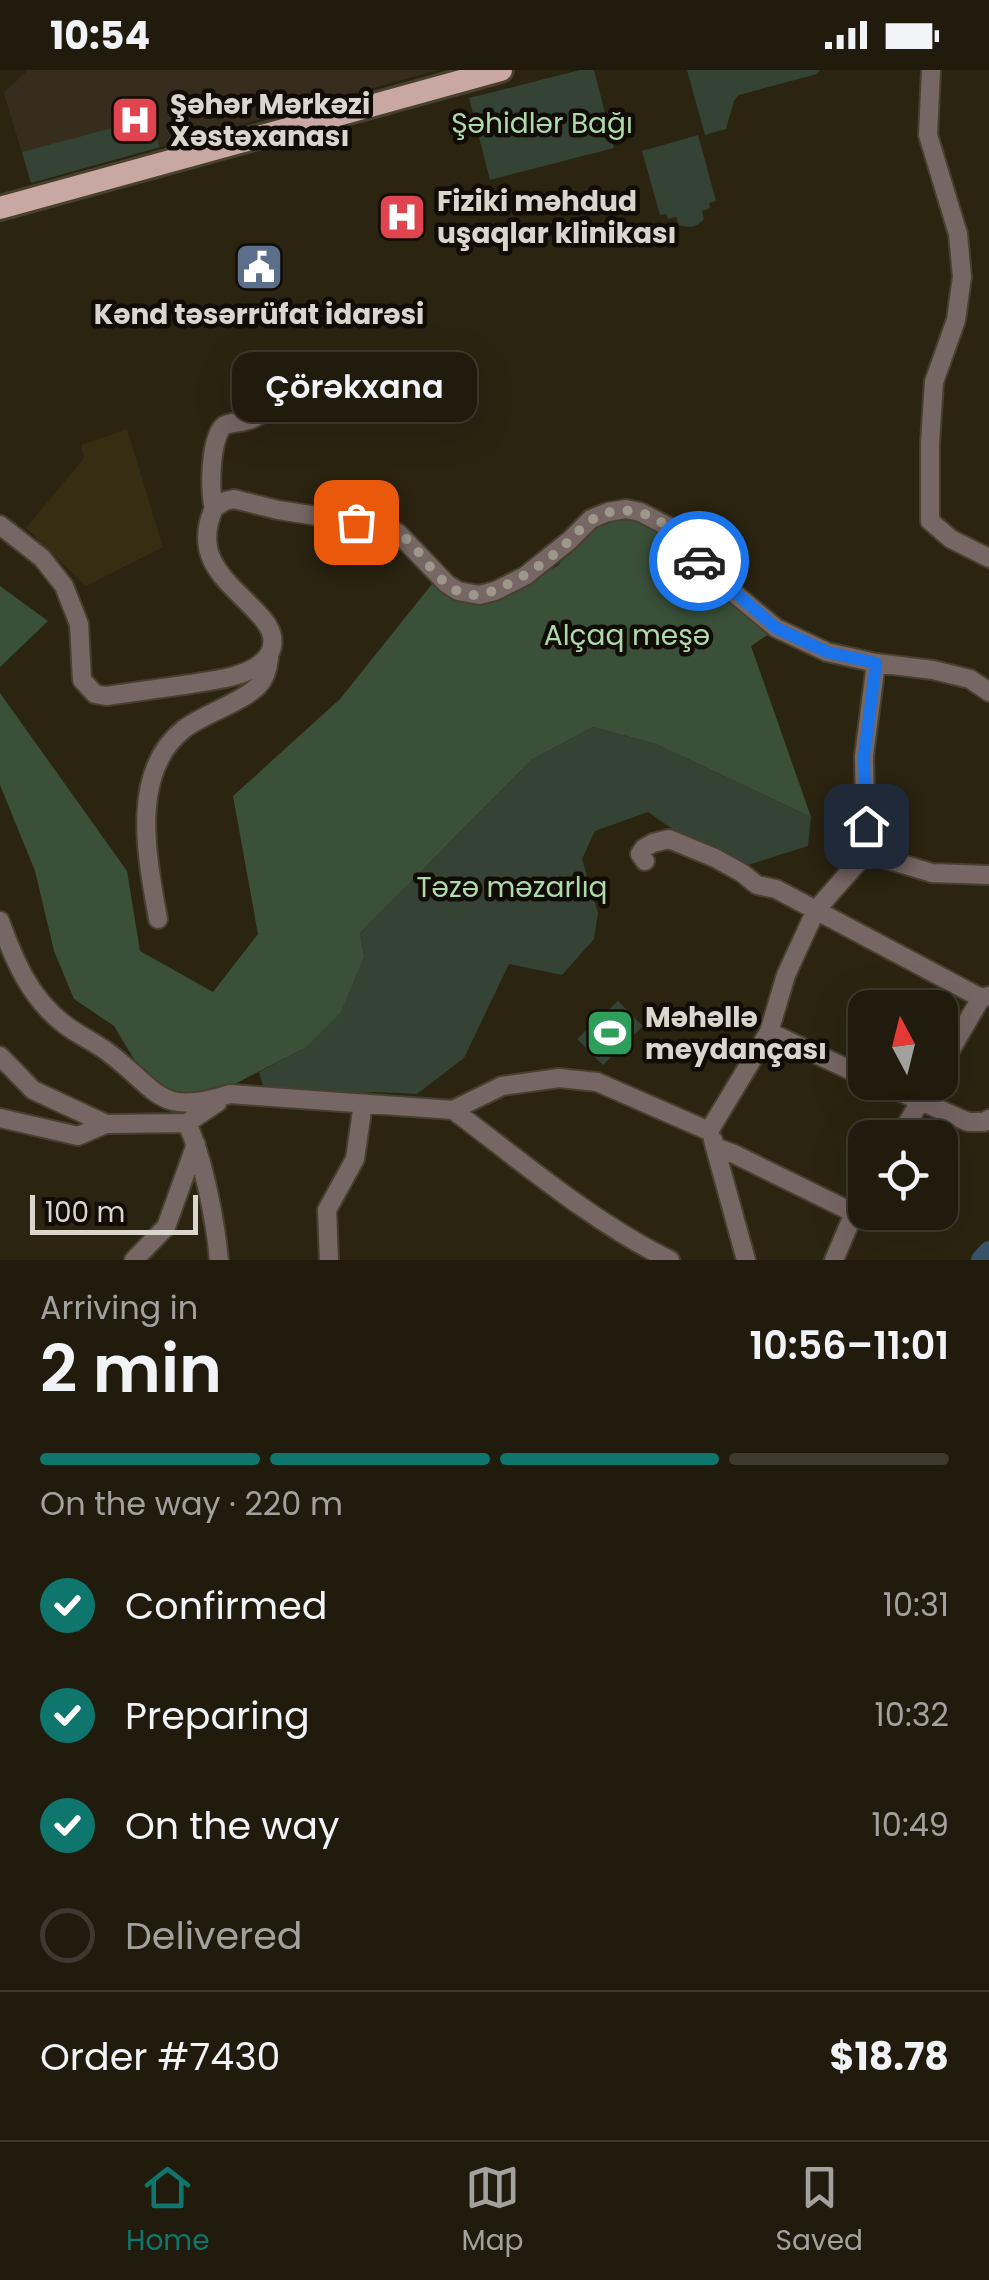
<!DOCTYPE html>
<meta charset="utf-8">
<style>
body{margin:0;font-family:Poppins,sans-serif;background:#282416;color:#f1f3f6;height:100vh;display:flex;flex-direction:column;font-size:38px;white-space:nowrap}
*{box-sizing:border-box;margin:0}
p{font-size:32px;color:#a2a19d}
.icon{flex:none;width:55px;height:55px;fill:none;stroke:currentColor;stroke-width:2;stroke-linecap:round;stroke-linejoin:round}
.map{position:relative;height:1190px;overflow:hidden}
.side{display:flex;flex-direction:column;background:#201b0d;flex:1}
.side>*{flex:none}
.needle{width:65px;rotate:353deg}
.fabs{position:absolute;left:848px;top:920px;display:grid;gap:20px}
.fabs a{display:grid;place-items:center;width:110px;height:110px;border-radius:20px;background:#201b0d;box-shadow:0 10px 40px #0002,0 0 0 2px #3d392e;font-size:50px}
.scale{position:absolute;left:30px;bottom:25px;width:168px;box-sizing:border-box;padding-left:10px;border:5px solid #dbd6cb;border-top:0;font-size:28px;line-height:35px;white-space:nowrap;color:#dbd6cb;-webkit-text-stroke:8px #110d06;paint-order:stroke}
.pin{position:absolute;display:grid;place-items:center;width:85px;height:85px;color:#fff;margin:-42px;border-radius:20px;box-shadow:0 5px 15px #0006}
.courier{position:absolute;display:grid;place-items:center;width:100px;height:100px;margin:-50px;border:8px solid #1a73e8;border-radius:50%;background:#fff;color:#222;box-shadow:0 2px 12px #0007}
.bubble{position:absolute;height:70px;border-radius:20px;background:#201b0d;box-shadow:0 10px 40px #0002,0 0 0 2px #3d392e;font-size:32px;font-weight:600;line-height:70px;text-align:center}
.summary em{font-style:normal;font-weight:600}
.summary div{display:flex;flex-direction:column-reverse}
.summary{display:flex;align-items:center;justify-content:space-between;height:170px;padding:0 40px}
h1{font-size:65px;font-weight:600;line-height:75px}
.bar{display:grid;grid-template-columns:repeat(4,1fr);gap:15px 10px;align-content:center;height:120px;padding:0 40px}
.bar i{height:12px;border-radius:8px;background:#3d392e}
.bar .active{background:#0f766e}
.bar p{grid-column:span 4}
.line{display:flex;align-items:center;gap:25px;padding:0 40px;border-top:2px solid #3d392e}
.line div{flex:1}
ol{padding:0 40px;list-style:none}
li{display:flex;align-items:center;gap:30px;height:110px}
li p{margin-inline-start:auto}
li .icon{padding:10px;border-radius:50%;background:#0f766e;color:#fff;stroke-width:4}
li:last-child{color:#a2a19d}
li i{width:55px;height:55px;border:5px solid #3d392e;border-radius:50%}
.status{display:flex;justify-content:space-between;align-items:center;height:70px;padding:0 50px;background:#201b0d;direction:ltr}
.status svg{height:28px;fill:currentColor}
.tabs{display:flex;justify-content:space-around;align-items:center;height:140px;border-top:2px solid #3d392e;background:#201b0d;font-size:28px;color:#a2a19d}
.tabs a{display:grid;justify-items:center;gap:5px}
.tabs .active{color:#0f766e}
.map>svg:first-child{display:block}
.built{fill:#372d12}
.medical{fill:#372d1e}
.green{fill:#344333}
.forest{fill:#3a5039}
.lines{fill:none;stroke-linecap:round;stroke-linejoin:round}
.river{stroke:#385368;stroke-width:20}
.minor-casing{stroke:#47402f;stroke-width:22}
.major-casing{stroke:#47402f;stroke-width:28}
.minor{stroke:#766664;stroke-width:18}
.major{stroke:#c9a7a3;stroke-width:22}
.done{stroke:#9d988a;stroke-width:10;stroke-dasharray:0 18}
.route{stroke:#1a73e8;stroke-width:12}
.labels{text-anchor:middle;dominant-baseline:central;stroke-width:9;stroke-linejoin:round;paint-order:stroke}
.poi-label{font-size:28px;font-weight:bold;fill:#dbd6cb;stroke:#110d06;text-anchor:start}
.park-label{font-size:28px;fill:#aed9ab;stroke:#110d06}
</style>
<div class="status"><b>10:54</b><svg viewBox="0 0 49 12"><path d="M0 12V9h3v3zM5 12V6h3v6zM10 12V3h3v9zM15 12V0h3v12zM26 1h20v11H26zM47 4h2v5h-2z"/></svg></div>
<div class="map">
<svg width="989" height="1190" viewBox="0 0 989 1190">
<rect width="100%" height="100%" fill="#2b2411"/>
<!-- built -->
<path class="built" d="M 127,359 L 163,477 L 86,516 L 26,458 L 84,388 L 81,375 Z"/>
<!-- medical -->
<path class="medical" d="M 28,0 L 438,0 L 31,113 L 4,23 Z"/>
<!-- green -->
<path class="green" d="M 580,0 L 594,0 L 614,78 L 490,110 L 469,28 Z
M 687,0 L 820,0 L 817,4 L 739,25 L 734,31 L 726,59 L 705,65 Z
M 150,48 L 160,77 L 31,113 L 22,82 Z
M 698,65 L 716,131 L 709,133 L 710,138 L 702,141 L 704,149 C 696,158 689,158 679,155 L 676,147 L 668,149 L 666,144 L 660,145 L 642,81 Z
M 593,657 L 656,674 L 811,747 L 808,776 L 748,795 L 694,774 L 648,742 L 595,761 L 582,789 L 598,843 L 594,869 L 562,905 L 509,894 L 464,988 L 417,1024 L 374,1022 L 267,1030 L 259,1002 L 305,978 L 364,886 L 360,863 L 531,690 Z
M 618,931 L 643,956 L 603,995 L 577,969 L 596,951 L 593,947 L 599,941 L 604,944 Z"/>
<!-- forest -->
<path class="forest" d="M 641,447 L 666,460 L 716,520 L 769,564 L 751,576 L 811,747 L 656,674 L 593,657 L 531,690 L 360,863 L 364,886 L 341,942 L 305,978 L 223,1020 L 188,1026 L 168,1024 L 147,1011 L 114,956 L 74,929 L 54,881 L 35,801 L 0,715 L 0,623 L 127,801 L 140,881 L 213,922 L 258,864 L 233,726 L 340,629 L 436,509 L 499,527 L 557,496 L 590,460 L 616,450 Z
M 0,516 L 48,551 L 0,597 Z"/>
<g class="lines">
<!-- river -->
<path class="river" d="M 981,1190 L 989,1181"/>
<!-- minor casing -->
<g class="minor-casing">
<path id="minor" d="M 931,0 L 928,65 L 958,164 L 962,207 L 956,250 L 934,312 L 930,373 L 930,451 L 951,469 L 989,488
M 214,438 C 209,423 210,364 225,355 C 230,353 235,353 240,352 C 255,350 263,343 273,333
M 0,455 L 42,488 L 64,516 L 79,554 L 82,610 L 95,624 L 106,626 C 135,622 163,618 191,614 C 206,611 222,610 237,605 C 264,597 286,577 263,549 C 233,514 190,492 214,438 L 225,431 L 234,429 L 278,440 L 356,452 L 398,463 L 447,514 L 458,521 L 479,525 L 495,521 L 525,506 L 570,470 L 591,449 L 608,442 L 626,439 L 640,442 L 671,458 L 705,499 L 776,558 L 827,582 L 876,593 L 933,600 L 970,609 L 989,622
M 866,783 L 932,803 L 989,805
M 645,791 L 640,784 L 644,778 L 653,773 L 669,769 L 715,788 L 742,803 L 757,815 L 776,819 L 981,928 L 989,926
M 158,849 C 148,791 128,703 184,659 C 203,644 241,633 258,616 C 265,609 268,598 269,588
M 0,851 C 14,890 30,928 64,954 C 78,965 95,972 109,983 C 159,1021 159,1047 230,1024 L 453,1040 L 502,1016 L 559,1008 L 597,1012 L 709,1061
M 769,962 L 865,1007
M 0,986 L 33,1020 L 106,1054
M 940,998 L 981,928
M 878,1012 L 968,1052 L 984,1052 L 989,1049
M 453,1040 C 520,1090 595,1154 670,1190
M 0,1048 L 78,1066 L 106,1054 L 187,1053 L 218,1032
M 187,1053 C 204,1091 215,1149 219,1190
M 709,1061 L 769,962 L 786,905 L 816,840 L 866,783 L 864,686 L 876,593
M 899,1068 L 931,1012
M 713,1070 L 746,1190
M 715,1077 L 734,1084 L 854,1143
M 134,1190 L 166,1157 L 196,1074
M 329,1190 L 327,1140 L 355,1089 L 363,1034
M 834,1190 L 854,1143 L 865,1124"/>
</g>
<!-- major casing -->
<g class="major-casing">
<path id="major" d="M 0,138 L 501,0"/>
</g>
<!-- minor -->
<use href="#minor" class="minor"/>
<!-- major -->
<use href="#major" class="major"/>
</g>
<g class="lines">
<!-- done -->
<path class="done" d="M 356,452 C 370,455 388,457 400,464 C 426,482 439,525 476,525 C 489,524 500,518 512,512 C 532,502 551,488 568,472 C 576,465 581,457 590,451 C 615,434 645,439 668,457 C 680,465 689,480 699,491"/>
<!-- route -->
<path class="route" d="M 699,491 L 776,558 L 827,582 L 876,593 L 864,686 L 866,756"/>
</g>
<!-- icons -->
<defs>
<g id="hospital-square" transform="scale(2.5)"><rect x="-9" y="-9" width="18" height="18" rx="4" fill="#e0444e" stroke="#110d06"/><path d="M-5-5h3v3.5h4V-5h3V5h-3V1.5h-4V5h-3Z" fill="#fff"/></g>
<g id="civic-square" transform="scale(2.5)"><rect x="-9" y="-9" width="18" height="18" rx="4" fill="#5c6f8a" stroke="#110d06"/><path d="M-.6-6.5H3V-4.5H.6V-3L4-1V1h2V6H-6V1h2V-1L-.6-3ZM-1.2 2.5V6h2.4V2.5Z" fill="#fff"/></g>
<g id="stadium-square" transform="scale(2.5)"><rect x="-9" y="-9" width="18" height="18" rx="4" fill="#2e9e5b" stroke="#110d06"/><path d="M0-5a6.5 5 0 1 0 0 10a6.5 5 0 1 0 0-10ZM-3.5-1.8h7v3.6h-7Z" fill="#fff"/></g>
</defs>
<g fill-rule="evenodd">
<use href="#hospital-square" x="135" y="50"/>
<use href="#hospital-square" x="402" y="147"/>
<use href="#civic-square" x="259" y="197"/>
<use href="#stadium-square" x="610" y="963"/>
</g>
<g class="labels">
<!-- poi labels -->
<g class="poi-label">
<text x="170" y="34">Şəhər Mərkəzi<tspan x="170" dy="32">Xəstəxanası</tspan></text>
<text x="437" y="131">Fiziki məhdud<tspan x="437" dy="32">uşaqlar klinikası</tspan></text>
<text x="259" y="244" text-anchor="middle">Kənd təsərrüfat idarəsi</text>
<text x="645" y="947">Məhəllə<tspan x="645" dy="32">meydançası</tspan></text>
</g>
<!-- park labels -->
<g class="park-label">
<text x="542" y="53">Şəhidlər Bağı</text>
<text x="627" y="565">Alçaq meşə</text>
<text x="512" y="817">Təzə məzarlıq</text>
</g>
</g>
</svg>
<div class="fabs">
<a><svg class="needle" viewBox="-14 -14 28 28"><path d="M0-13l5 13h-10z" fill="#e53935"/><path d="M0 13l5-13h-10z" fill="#a2a19d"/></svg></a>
<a><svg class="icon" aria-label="locate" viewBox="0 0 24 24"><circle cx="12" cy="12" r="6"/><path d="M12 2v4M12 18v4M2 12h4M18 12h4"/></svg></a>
</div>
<div class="scale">100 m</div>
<div class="pin" style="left:356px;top:452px;background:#ea580c"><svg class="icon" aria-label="bag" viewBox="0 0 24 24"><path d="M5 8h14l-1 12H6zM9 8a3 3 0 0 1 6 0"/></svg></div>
<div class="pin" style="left:866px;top:756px;background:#1f2937"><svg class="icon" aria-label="home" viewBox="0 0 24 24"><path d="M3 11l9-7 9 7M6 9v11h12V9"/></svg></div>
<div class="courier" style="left:699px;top:491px"><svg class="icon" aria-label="car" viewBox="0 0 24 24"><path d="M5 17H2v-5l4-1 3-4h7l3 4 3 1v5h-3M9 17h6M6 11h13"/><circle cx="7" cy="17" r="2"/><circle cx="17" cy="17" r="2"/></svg></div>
<div class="bubble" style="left:232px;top:282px;width:245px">Çörəkxana</div>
</div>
<section class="side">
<div class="summary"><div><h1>2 min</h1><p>Arriving in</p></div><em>10:56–11:01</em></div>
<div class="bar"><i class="active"></i><i class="active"></i><i class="active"></i><i></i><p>On the way · 220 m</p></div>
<ol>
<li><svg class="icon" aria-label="check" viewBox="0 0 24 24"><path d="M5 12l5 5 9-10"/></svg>Confirmed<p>10:31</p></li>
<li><svg class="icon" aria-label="check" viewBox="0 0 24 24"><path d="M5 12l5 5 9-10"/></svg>Preparing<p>10:32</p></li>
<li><svg class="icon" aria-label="check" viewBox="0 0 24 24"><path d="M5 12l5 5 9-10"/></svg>On the way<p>10:49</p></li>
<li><i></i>Delivered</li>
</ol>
<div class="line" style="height:130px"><div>Order #7430</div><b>$18.78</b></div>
</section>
<nav class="tabs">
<a class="active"><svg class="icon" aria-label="home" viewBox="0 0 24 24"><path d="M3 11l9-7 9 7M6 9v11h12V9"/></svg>Home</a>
<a><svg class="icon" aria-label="map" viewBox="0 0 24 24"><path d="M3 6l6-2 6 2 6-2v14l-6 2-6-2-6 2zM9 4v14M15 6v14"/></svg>Map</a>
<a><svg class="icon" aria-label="saved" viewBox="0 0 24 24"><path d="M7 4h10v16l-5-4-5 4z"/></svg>Saved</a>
</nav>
